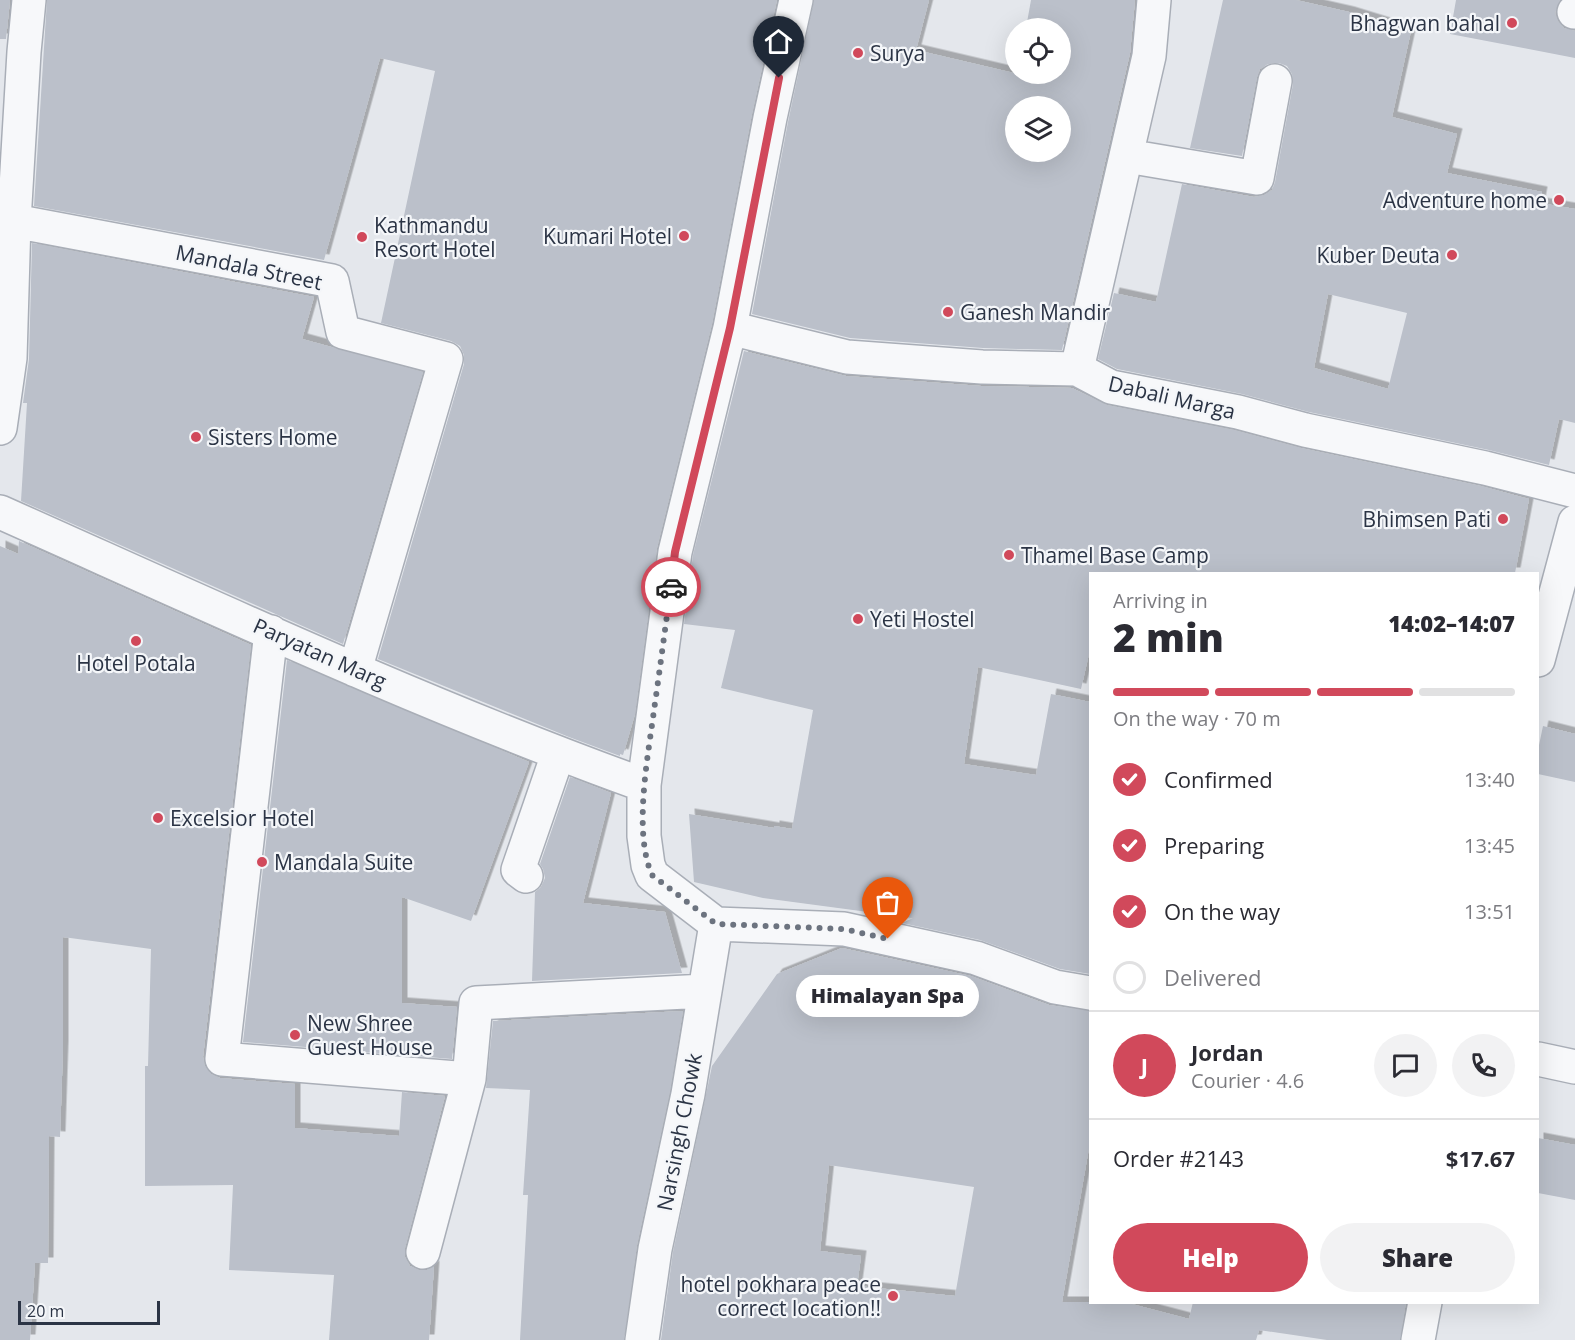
<!DOCTYPE html>
<meta charset="utf-8">
<style>
body{margin:0;font-family:"Open Sans",sans-serif;background:#f2f2f3;color:#2b2b33;height:100vh;display:flex;flex-direction:column;font-size:22px;white-space:nowrap}
*{box-sizing:border-box;margin:0}
p{font-size:20px;color:#7c7c81}
.icon{flex:none;width:33px;height:33px;fill:none;stroke:currentColor;stroke-width:2;stroke-linecap:round;stroke-linejoin:round}
.map{position:relative;flex:1;overflow:hidden}
.details{position:absolute;left:1089px;top:572px;width:450px;height:732px;display:flex;flex-direction:column;background:#fff;border-radius:0px;box-shadow:0 6px 24px #0002}
.details>*{flex:none}
.controls{position:absolute;left:1005px;top:18px;display:grid;gap:12px}
.controls a{display:grid;place-items:center;width:66px;height:66px;border-radius:50%;background:#fff;box-shadow:0 6px 24px #0002;font-size:30px}
.scale{position:absolute;left:18px;bottom:15px;width:142px;box-sizing:border-box;padding-left:6px;border:3px solid #2b3445;border-top:0;font-size:16px;line-height:21px;white-space:nowrap;color:#2b3445;-webkit-text-stroke:4px #f4f6f9;paint-order:stroke}
.pin{position:absolute;display:grid;place-items:center;width:51px;height:51px;color:#fff;margin:-62px -26px;border-radius:50% 50% 50% 0;rotate:-45deg;box-shadow:0 0 6px #0007}
.pin .icon{rotate:45deg}
.courier{position:absolute;display:grid;place-items:center;width:60px;height:60px;margin:-30px;border:4px solid #d1495b;border-radius:50%;background:#fff;color:#222;box-shadow:0 2px 8px #0007}
.bubble{position:absolute;height:42px;border-radius:21px;background:#fff;box-shadow:0 6px 24px #0002;font-size:20px;font-weight:800;line-height:42px;text-align:center}
.summary em{font-style:normal;font-weight:800}
.summary div{display:flex;flex-direction:column-reverse}
.summary{display:flex;align-items:center;justify-content:space-between;height:102px;padding:0 24px}
h1{font-size:39px;font-weight:800;line-height:45px}
.bar{display:grid;grid-template-columns:repeat(4,1fr);gap:9px 6px;align-content:center;height:72px;padding:0 24px}
.bar i{height:8px;border-radius:4px;background:#e1e1e2}
.bar .selected{background:#d1495b}
.bar p{grid-column:span 4}
.line{display:flex;align-items:center;gap:15px;padding:0 24px;border-top:2px solid #e1e1e2}
.line div{flex:1}
.round{display:grid;place-items:center;flex:none;width:63px;height:63px;border-radius:32px;background:#f2f2f3}
ol{padding:0 24px;list-style:none}
li{display:flex;align-items:center;gap:18px;height:66px}
li p{margin-inline-start:auto}
li .icon{padding:6px;border-radius:50%;background:#d1495b;color:#fff;stroke-width:4}
li:last-child{color:#7c7c81}
li i{width:33px;height:33px;border:3px solid #e1e1e2;border-radius:50%}
.primary-button{display:flex;gap:12px;margin-top:auto;padding:12px 24px}
.primary-button a{flex:1;height:69px;border-radius:36px;background:#d1495b;color:#fff;font-size:24px;font-weight:800;line-height:69px;text-align:center}
.primary-button a+a{background:#f2f2f3;color:#2b2b33}
.map>svg:first-child{display:block}
.building{fill:#bbc0ca;fill-rule:evenodd;filter:url(#shadow)}
.lines{fill:none;stroke-linecap:round;stroke-linejoin:round}
.minor-casing{stroke:#a9aeb7;stroke-width:36}
.minor{stroke:#f7f8fa;stroke-width:33}
.done{stroke:#6c737f;stroke-width:6;stroke-dasharray:0 10.8}
.route{stroke:#d1495b;stroke-width:8}
.poi-dot{fill:#d1495b;stroke:#f4f6f9;stroke-width:2}
.labels{text-anchor:middle;dominant-baseline:central;stroke-width:4.5;stroke-linejoin:round;paint-order:stroke}
.poi-label{font-size:21px;fill:#2b3445;stroke:#f4f6f9;text-anchor:start}
.street-label{font-size:21px;fill:#2b3445;stroke:#f4f6f9}
</style>
<div class="map">
<svg width="1575" height="1340" viewBox="0 0 1575 1340">
<defs>
<filter id="shadow"><feDropShadow dx="5.5" dy="-5.5" stdDeviation="0" flood-color="#0004"/></filter>
</defs>
<rect width="100%" height="100%" fill="#e4e7ec"/>
<!-- building -->
<path class="building" d="M 0,0 L 10,0 L 6,39 L 0,39 Z
M 47,0 L 777,0 L 752,114 L 712,324 L 657,548 L 635,714 L 623,755 L 620,754 L 620,756 L 569,737 L 378,659 L 464,364 L 464,355 L 460,346 L 451,341 L 381,323 L 435,71 L 380,58 L 324,260 L 34,206 Z
M 814,0 L 929,0 L 916,50 L 1018,74 L 1060,74 L 1060,28 L 1026,28 L 1031,0 L 1135,0 L 1130,53 L 1062,350 L 983,348 L 850,338 L 752,314 L 788,122 ZM 1016,106 L 1060,106 L 1060,152 L 1016,152 Z
M 1223,0 L 1296,0 L 1349,12 L 1411,31 L 1392,117 L 1457,134 L 1447,173 L 1542,192 L 1540,203 L 1575,209 L 1575,423 L 1559,419 L 1549,465 L 1489,450 L 1309,412 L 1242,394 L 1117,369 L 1098,359 L 1114,293 L 1156,302 L 1182,184 L 1254,197 L 1264,195 L 1272,190 L 1275,182 L 1293,84 L 1292,74 L 1287,66 L 1279,63 L 1268,64 L 1260,69 L 1257,77 L 1242,156 L 1190,148 ZM 1328,294 L 1407,313 L 1388,389 L 1314,368 Z
M 1456,0 L 1560,0 L 1555,13 L 1558,21 L 1564,28 L 1575,31 L 1575,58 L 1450,34 Z
M 32,243 L 314,297 L 302,339 L 423,372 L 343,644 L 21,501 L 27,403 L 23,403 L 29,359 Z
M 744,351 L 846,376 L 981,386 L 1072,388 L 1107,405 L 1234,430 L 1301,448 L 1481,486 L 1529,499 L 1515,573 L 1090,573 L 1090,649 L 1081,689 L 978,667 L 964,764 L 1036,775 L 1051,694 L 1090,702 L 1090,974 L 1060,969 L 980,940 L 902,923 L 913,918 L 763,898 L 694,882 L 689,814 L 774,828 L 774,826 L 792,829 L 813,710 L 721,688 L 735,630 L 684,624 L 693,555 Z
M 19,541 L 251,645 L 203,1057 L 205,1066 L 211,1074 L 220,1078 L 295,1084 L 295,1128 L 399,1136 L 402,1092 L 445,1096 L 405,1248 L 405,1257 L 410,1266 L 419,1270 L 427,1270 L 434,1266 L 429,1340 L 329,1340 L 334,1275 L 229,1270 L 233,1185 L 145,1186 L 145,1066 L 148,1066 L 151,949 L 63,937 L 63,1046 L 60,1137 L 49,1136 L 48,1263 L 35,1263 L 30,1340 L 0,1340 L 0,546 L 18,554 Z
M 287,660 L 529,762 L 471,921 L 402,897 L 402,1003 L 457,1007 L 452,1059 L 243,1042 Z
M 1543,726 L 1575,734 L 1575,782 L 1538,774 L 1538,750 Z
M 570,777 L 611,793 L 583,903 L 665,912 L 682,973 L 532,981 L 535,892 L 541,887 L 545,878 L 543,869 L 540,864 Z
M 842,948 L 971,976 L 1049,1005 L 1090,1011 L 1090,1142 L 1062,1302 L 1124,1302 L 1189,1319 L 1193,1302 L 1406,1302 L 1400,1340 L 1327,1340 L 1259,1330 L 1256,1340 L 661,1340 L 673,1252 L 712,1066 L 777,974 ZM 829,1165 L 974,1187 L 955,1296 L 857,1286 L 861,1256 L 820,1251 Z
M 683,1011 L 670,1091 L 637,1245 L 624,1340 L 520,1340 L 528,1195 L 523,1195 L 530,1090 L 486,1088 L 493,1021 Z
M 1538,1138 L 1575,1145 L 1575,1200 L 1538,1193 Z"/>
<g class="lines">
<!-- minor casing -->
<g class="minor-casing">
<path id="minor" d="M 1574,12 L 1575,12
M 1127,156 L 1257,178 L 1275,81
M 14,221 L 332,281 L 343,332 L 446,359 L 355,670
M 730,328 L 847,357 L 982,367 L 1077,369 L 1111,387 L 1238,412 L 1305,430 L 1485,468 L 1575,491
M 1077,369 L 1149,56 L 1154,0
M 0,428 L 10,358 L 14,221 L 24,52 L 29,0
M 0,512 C 213,607 425,706 644,785
M 271,632 L 222,1059 L 469,1079 L 476,1003 L 705,991
M 1538,660 L 1575,522
M 526,876 L 518,870 L 558,754
M 716,924 L 652,875 L 648,865 L 644,836 L 644,785 L 675,552 L 730,328 L 770,118 L 796,0
M 716,924 L 844,929 L 976,958 L 1055,987 L 1090,993
M 1538,1059 L 1575,1067
M 423,1252 L 469,1079
M 642,1340 L 655,1249 L 688,1094 L 716,924
M 1418,1340 L 1425,1302"/>
</g>
<!-- minor -->
<use href="#minor" class="minor"/>
</g>
<g class="lines">
<!-- done -->
<path class="done" d="M 671,587 C 665,628 660,669 654,710 C 648,757 633,832 652,875 L 716,924 L 844,929 L 888,939"/>
<!-- route -->
<path class="route" d="M 671,587 L 675,552 L 730,328 L 779,78"/>
</g>
<!-- markers -->
<g class="poi-dot">
<circle cx="1512" cy="23" r="6"/>
<circle cx="858" cy="53" r="6"/>
<circle cx="1559" cy="200" r="6"/>
<circle cx="684" cy="236" r="6"/>
<circle cx="362" cy="237" r="6"/>
<circle cx="1452" cy="255" r="6"/>
<circle cx="948" cy="312" r="6"/>
<circle cx="196" cy="437" r="6"/>
<circle cx="1503" cy="519" r="6"/>
<circle cx="1009" cy="555" r="6"/>
<circle cx="858" cy="619" r="6"/>
<circle cx="136" cy="641" r="6"/>
<circle cx="158" cy="818" r="6"/>
<circle cx="262" cy="862" r="6"/>
<circle cx="295" cy="1035" r="6"/>
<circle cx="893" cy="1296" r="6"/>
</g>
<g class="labels">
<!-- poi labels -->
<g class="poi-label">
<text x="1500" y="23" text-anchor="end">Bhagwan bahal</text>
<text x="870" y="53">Surya</text>
<text x="1547" y="200" text-anchor="end">Adventure home</text>
<text x="374" y="225">Kathmandu<tspan x="374" dy="24">Resort Hotel</tspan></text>
<text x="672" y="236" text-anchor="end">Kumari Hotel</text>
<text x="1440" y="255" text-anchor="end">Kuber Deuta</text>
<text x="960" y="312">Ganesh Mandir</text>
<text x="208" y="437">Sisters Home</text>
<text x="1491" y="519" text-anchor="end">Bhimsen Pati</text>
<text x="1021" y="555">Thamel Base Camp</text>
<text x="870" y="619">Yeti Hostel</text>
<text x="136" y="663" text-anchor="middle">Hotel Potala</text>
<text x="170" y="818">Excelsior Hotel</text>
<text x="274" y="862">Mandala Suite</text>
<text x="307" y="1023">New Shree<tspan x="307" dy="24">Guest House</tspan></text>
<text x="881" y="1284" text-anchor="end">hotel pokhara peace<tspan x="881" dy="24">correct location!!</tspan></text>
</g>
<!-- street labels -->
<g class="street-label">
<text transform="translate(249 267) rotate(12)">Mandala Street</text>
<text transform="translate(1172 397) rotate(13)">Dabali Marga</text>
<text transform="translate(320 653) rotate(24)">Paryatan Marg</text>
<text transform="translate(679 1132) rotate(-79)">Narsingh Chowk</text>
</g>
</g>
</svg>
<div class="controls">
<a><svg class="icon" aria-label="locate" viewBox="0 0 24 24"><circle cx="12" cy="12" r="6"/><path d="M12 2v4M12 18v4M2 12h4M18 12h4"/></svg></a>
<a><svg class="icon" aria-label="layers" viewBox="0 0 24 24"><path d="M12 4l9 5-9 5-9-5zM3 14l9 5 9-5"/></svg></a>
</div>
<div class="scale">20 m</div>
<div class="pin" style="left:888px;top:939px;background:#ea580c"><svg class="icon" aria-label="bag" viewBox="0 0 24 24"><path d="M5 8h14l-1 12H6zM9 8a3 3 0 0 1 6 0"/></svg></div>
<div class="pin" style="left:779px;top:78px;background:#1f2937"><svg class="icon" aria-label="home" viewBox="0 0 24 24"><path d="M3 11l9-7 9 7M6 9v11h12V9"/></svg></div>
<div class="courier" style="left:671px;top:587px"><svg class="icon" aria-label="car" viewBox="0 0 24 24"><path d="M5 17H2v-5l4-1 3-4h7l3 4 3 1v5h-3M9 17h6M6 11h13"/><circle cx="7" cy="17" r="2"/><circle cx="17" cy="17" r="2"/></svg></div>
<div class="bubble" style="left:796px;top:975px;width:183px">Himalayan Spa</div>
<section class="details">
<div class="summary"><div><h1>2 min</h1><p>Arriving in</p></div><em>14:02–14:07</em></div>
<div class="bar"><i class="selected"></i><i class="selected"></i><i class="selected"></i><i></i><p>On the way · 70 m</p></div>
<ol>
<li><svg class="icon" aria-label="check" viewBox="0 0 24 24"><path d="M5 12l5 5 9-10"/></svg>Confirmed<p>13:40</p></li>
<li><svg class="icon" aria-label="check" viewBox="0 0 24 24"><path d="M5 12l5 5 9-10"/></svg>Preparing<p>13:45</p></li>
<li><svg class="icon" aria-label="check" viewBox="0 0 24 24"><path d="M5 12l5 5 9-10"/></svg>On the way<p>13:51</p></li>
<li><i></i>Delivered</li>
</ol>
<div class="line" style="height:108px"><b class="round" style="background:#d1495b;color:#fff">J</b><div><b>Jordan</b><p>Courier · 4.6</p></div><a class="round"><svg class="icon" aria-label="chat" viewBox="0 0 24 24"><path d="M4 5h16v11H9l-5 4z"/></svg></a><a class="round"><svg class="icon" aria-label="phone" viewBox="0 0 24 24"><path d="M5 4h4l2 5-3 2q2 4 5 5l2-3 5 2v4C11 20 4 13 5 4z"/></svg></a></div>
<div class="line" style="height:78px"><div>Order #2143</div><b>$17.67</b></div>
<div class="primary-button"><a>Help</a><a>Share</a></div>
</section>
</div>
